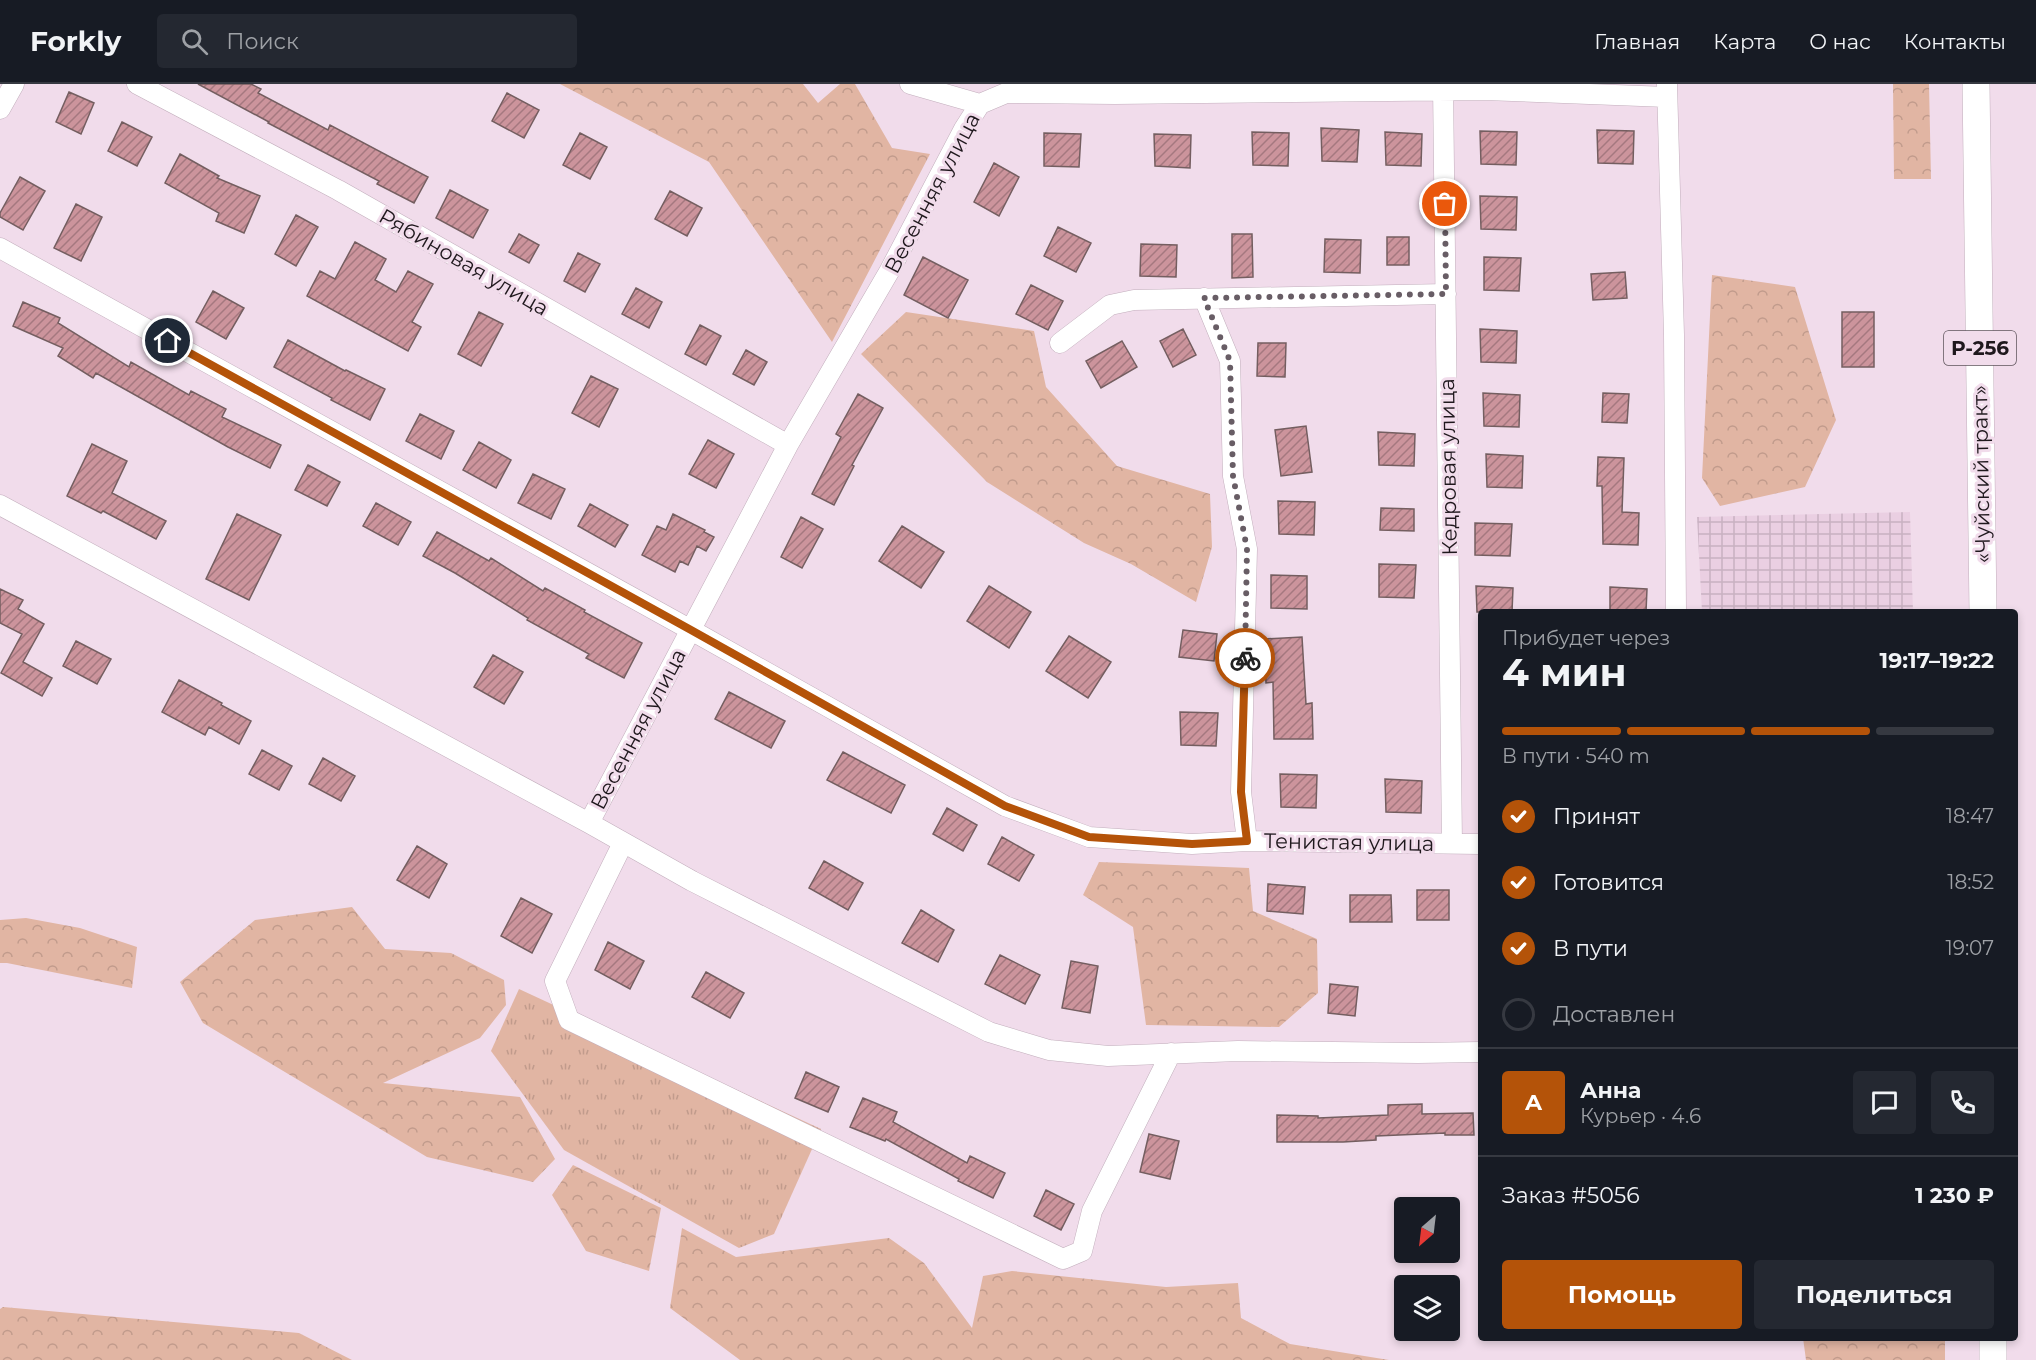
<!DOCTYPE html>
<html lang="ru">
<meta charset="utf-8">
<style>
body{margin:0;font-family:Montserrat,sans-serif;background:#242831;color:#f1f3f6;height:100vh;display:flex;flex-direction:column;font-size:22px;white-space:nowrap}
*{box-sizing:border-box;margin:0}
p{font-size:20px;color:#9ea1a6}
.icon{flex:none;width:33px;height:33px;fill:none;stroke:currentColor;stroke-width:2;stroke-linecap:round;stroke-linejoin:round}
.map{position:relative;flex:1;overflow:hidden}
.details{position:absolute;left:1478px;top:525px;width:540px;height:732px;display:flex;flex-direction:column;background:#171b24;border-radius:6px;box-shadow:0 3px 9px #0003}
.details>*{flex:none}
.needle{width:39px;rotate:208deg}
.fabs{position:absolute;left:1394px;top:1113px;display:grid;gap:12px}
.fabs a{display:grid;place-items:center;width:66px;height:66px;border-radius:6px;background:#171b24;box-shadow:0 3px 9px #0003;font-size:30px}
.pin{position:absolute;display:grid;place-items:center;width:51px;height:51px;color:#fff;margin:-26px;border:3px solid #fff;border-radius:50%;box-shadow:0 2px 6px #0007}
.courier{position:absolute;display:grid;place-items:center;width:60px;height:60px;margin:-30px;border:4px solid #b45309;border-radius:50%;background:#fff;color:#222;box-shadow:0 2px 8px #0007}
.overview em{font-style:normal;font-weight:700}
.overview div{display:flex;flex-direction:column-reverse}
.overview{display:flex;align-items:center;justify-content:space-between;height:102px;padding:0 24px}
h1{font-size:39px;font-weight:700;line-height:45px}
.bar{display:grid;grid-template-columns:repeat(4,1fr);gap:9px 6px;align-content:center;height:72px;padding:0 24px}
.bar i{height:8px;border-radius:4px;background:#363941}
.bar .active{background:#b45309}
.bar p{grid-column:span 4}
.line{display:flex;align-items:center;gap:15px;padding:0 24px;border-top:2px solid #363941}
.line div{flex:1}
.round{display:grid;place-items:center;flex:none;width:63px;height:63px;border-radius:6px;background:#242831}
ol{padding:0 24px;list-style:none}
li{display:flex;align-items:center;gap:18px;height:66px}
li p{margin-inline-start:auto}
li .icon{padding:6px;border-radius:50%;background:#b45309;color:#fff;stroke-width:4}
li:last-child{color:#9ea1a6}
li i{width:33px;height:33px;border:3px solid #363941;border-radius:50%}
.primary-button{display:flex;gap:12px;margin-top:auto;padding:12px 24px}
.primary-button a{flex:1;height:69px;border-radius:6px;background:#b45309;color:#fff;font-size:24px;font-weight:700;line-height:69px;text-align:center}
.primary-button a+a{background:#242831;color:#f1f3f6}
header{display:flex;align-items:center;gap:36px;box-sizing:border-box;height:84px;padding:0 30px;background:#171b24;border-bottom:2px solid #363941}
header strong{font-size:28px}
nav{display:flex;gap:33px;margin-inline-start:auto;font-size:21px}
.search{width:420px;height:54px;background:#242831;display:flex;align-items:center;gap:15px;box-sizing:border-box;padding:0 21px;border-radius:6px;color:#9ea1a6;font-size:22px}
.map>svg:first-child{display:block}
.industrial{fill:url(#industrial-grid)}
.grass{fill:url(#grass-tufts)}
.forest{fill:url(#forest-crowns)}
.building{fill:url(#building-hatch);stroke:#745e60;stroke-width:1.5}
.lines{fill:none;stroke-linecap:round;stroke-linejoin:round}
.minor-casing{stroke:#c2aebc;stroke-width:21}
.highway-casing{stroke:#c2aebc;stroke-width:28}
.minor{stroke:#fff;stroke-width:20}
.highway{stroke:#fff;stroke-width:27}
.done{stroke:#685d65;stroke-width:6;stroke-dasharray:0 10.8}
.route{stroke:#b45309;stroke-width:8}
.labels{text-anchor:middle;dominant-baseline:central;stroke-width:6;stroke-linejoin:round;paint-order:stroke}
.shield{fill:#f1dceb;stroke:#5e535b;stroke-width:1.5}
.shield-label{font-size:20px;font-weight:bold;fill:#1f181d}
.street-label{font-size:21px;fill:#1f181d;stroke:#f1dceb}
</style>
<header>
<strong>Forkly</strong>
<div class="search"><svg class="icon" aria-label="search" viewBox="0 0 24 24"><circle cx="10" cy="10" r="6"/><path d="M15 15l6 6"/></svg>Поиск</div>
<nav><a>Главная</a><a>Карта</a><a>О нас</a><a>Контакты</a></nav>
</header>
<div class="map">
<svg width="2036" height="1276" viewBox="0 0 2036 1276">
<defs>
<pattern id="industrial-grid" width="8" height="8" patternUnits="userSpaceOnUse" patternTransform="scale(1.5)"><rect width="8" height="8" fill="#eacfe2"/><path d="M0 4h8M4 0v8" fill="none" stroke="#c8b1c1"/></pattern>
<pattern id="grass-tufts" width="24" height="20" patternUnits="userSpaceOnUse" patternTransform="scale(1.5)"><rect width="24" height="20" fill="#e1b5a3"/><path d="M3 7l-1-3M5 7V3M7 7l1-3M15 17l-1-3M17 17v-4M19 17l1-3" fill="none" stroke="#c19b8c"/></pattern>
<pattern id="forest-crowns" width="20" height="18" patternUnits="userSpaceOnUse" patternTransform="scale(1.5)"><rect width="20" height="18" fill="#e1b5a3"/><path d="M2 6a3 3 0 1 1 6 0M12 15a3 3 0 1 1 6 0" fill="none" stroke="#c19b8c"/></pattern>
<pattern id="building-hatch" width="6" height="6" patternUnits="userSpaceOnUse" patternTransform="scale(1.5)"><rect width="6" height="6" fill="#cc949c"/><path d="M-1 1l2-2M0 6l6-6M5 7l2-2" fill="none" stroke="#a5787f"/></pattern>
</defs>
<rect width="100%" height="100%" fill="#f1dceb"/>
<!-- industrial -->
<path class="industrial" d="M 1910,428 L 1913,528 L 1702,528 L 1697,433 Z"/>
<!-- grass -->
<path class="grass" d="M 519,905 L 821,1045 L 774,1150 L 739,1164 L 564,1066 L 491,967 Z"/>
<!-- forest -->
<path class="forest" d="M 560,0 L 803,0 L 818,19 L 840,0 L 855,0 L 892,64 L 930,70 L 832,258 L 709,78 Z
M 1893,0 L 1929,0 L 1931,95 L 1894,95 Z
M 1712,191 L 1795,203 L 1836,336 L 1805,403 L 1720,422 L 1702,394 Z
M 906,228 L 1034,247 L 1046,303 L 1117,382 L 1210,410 L 1212,463 L 1196,518 L 1131,480 L 1084,459 L 987,398 L 861,270 Z
M 1099,778 L 1249,784 L 1253,827 L 1317,855 L 1318,909 L 1279,943 L 1146,941 L 1133,843 L 1083,811 Z
M 352,823 L 385,865 L 451,869 L 504,896 L 506,921 L 480,954 L 383,999 L 520,1013 L 555,1075 L 533,1098 L 427,1073 L 203,939 L 180,898 L 255,836 Z
M 26,834 L 80,844 L 137,863 L 132,904 L 7,879 L 0,879 L 0,836 Z
M 573,1081 L 661,1124 L 649,1187 L 586,1167 L 552,1111 Z
M 682,1144 L 736,1173 L 889,1154 L 924,1179 L 972,1244 L 983,1192 L 1012,1187 L 1166,1203 L 1238,1199 L 1241,1234 L 1290,1260 L 1389,1276 L 740,1276 L 670,1224 Z
M 3,1223 L 299,1249 L 352,1276 L 0,1276 L 0,1225 Z
M 1803,1254 L 1945,1254 L 1945,1276 L 1806,1276 Z"/>
<!-- building -->
<path class="building" d="M 198,0 L 251,0 L 261,5 L 258,9 L 328,46 L 330,41 L 428,93 L 414,119 L 377,100 L 379,97 L 268,39 L 269,38 Z
M 69,8 L 94,19 L 81,50 L 56,38 Z
M 507,9 L 539,26 L 524,54 L 492,37 Z
M 122,38 L 152,53 L 137,82 L 108,67 Z
M 1321,44 L 1359,46 L 1357,78 L 1322,77 Z
M 1597,46 L 1634,47 L 1633,80 L 1598,79 Z
M 1480,47 L 1517,48 L 1516,81 L 1481,80 Z
M 1252,48 L 1289,49 L 1288,82 L 1253,81 Z
M 1385,48 L 1422,50 L 1421,82 L 1386,81 Z
M 580,49 L 607,63 L 590,95 L 563,81 Z
M 1044,49 L 1081,50 L 1079,83 L 1044,82 Z
M 1154,50 L 1191,51 L 1190,84 L 1155,82 Z
M 180,70 L 219,92 L 217,94 L 260,112 L 244,149 L 216,137 L 219,129 L 165,99 Z
M 994,79 L 1019,93 L 999,132 L 974,118 Z
M 20,93 L 45,107 L 23,146 L 0,133 L 0,129 Z
M 450,106 L 488,126 L 473,154 L 436,134 Z
M 670,107 L 702,124 L 687,152 L 655,135 Z
M 1480,112 L 1517,113 L 1516,146 L 1481,145 Z
M 76,120 L 102,133 L 81,177 L 54,164 Z
M 296,131 L 318,143 L 296,182 L 275,170 Z
M 1058,143 L 1091,159 L 1076,188 L 1044,172 Z
M 519,150 L 539,161 L 529,179 L 509,168 Z
M 1232,150 L 1252,150 L 1253,193 L 1232,194 Z
M 1387,153 L 1409,153 L 1409,181 L 1387,181 Z
M 1325,155 L 1361,156 L 1360,189 L 1324,188 Z
M 355,158 L 386,175 L 375,196 L 396,208 L 408,187 L 433,200 L 412,238 L 421,243 L 408,267 L 307,212 L 320,187 L 335,195 Z
M 1141,160 L 1177,161 L 1176,193 L 1140,192 Z
M 578,169 L 600,180 L 585,208 L 564,197 Z
M 923,173 L 968,196 L 948,234 L 904,211 Z
M 1484,173 L 1521,174 L 1519,207 L 1484,206 Z
M 1625,188 L 1627,214 L 1593,216 L 1591,190 Z
M 1031,201 L 1063,217 L 1048,246 L 1016,230 Z
M 636,204 L 662,218 L 649,244 L 622,230 Z
M 213,207 L 244,224 L 226,255 L 196,238 Z
M 23,218 L 60,234 L 58,239 L 129,283 L 131,278 L 189,311 L 191,307 L 226,325 L 222,333 L 281,361 L 270,384 L 228,363 L 96,289 L 93,294 L 58,272 L 63,264 L 13,242 Z
M 479,228 L 503,240 L 481,282 L 458,270 Z
M 1842,228 L 1874,228 L 1874,283 L 1842,283 Z
M 700,241 L 721,252 L 706,281 L 685,270 Z
M 1183,245 L 1196,271 L 1173,283 L 1160,257 Z
M 1480,245 L 1517,247 L 1516,279 L 1481,278 Z
M 288,256 L 345,287 L 346,286 L 385,305 L 370,336 L 331,316 L 332,314 L 274,283 Z
M 1122,257 L 1137,283 L 1101,304 L 1086,277 Z
M 1258,259 L 1286,259 L 1285,293 L 1257,292 Z
M 746,266 L 767,278 L 754,301 L 733,290 Z
M 591,292 L 618,305 L 599,343 L 572,329 Z
M 1483,309 L 1520,311 L 1519,343 L 1484,342 Z
M 1603,309 L 1629,310 L 1627,339 L 1602,338 Z
M 858,310 L 883,324 L 852,381 L 854,382 L 834,421 L 812,410 L 841,353 L 836,350 Z
M 420,330 L 454,347 L 441,375 L 406,357 Z
M 1306,342 L 1312,388 L 1281,392 L 1275,346 Z
M 1378,348 L 1415,350 L 1414,382 L 1379,381 Z
M 708,356 L 734,370 L 716,404 L 689,390 Z
M 479,358 L 511,376 L 496,404 L 463,386 Z
M 92,360 L 127,377 L 112,409 L 166,437 L 156,455 L 103,427 L 101,429 L 67,412 Z
M 1486,370 L 1523,372 L 1522,404 L 1487,403 Z
M 1598,373 L 1624,374 L 1622,428 L 1639,429 L 1638,461 L 1603,460 L 1602,402 L 1597,402 Z
M 308,381 L 340,398 L 327,422 L 295,406 Z
M 533,390 L 565,405 L 551,435 L 518,419 Z
M 1278,417 L 1315,418 L 1314,451 L 1279,450 Z
M 376,419 L 411,438 L 398,461 L 363,442 Z
M 590,420 L 628,441 L 615,463 L 578,442 Z
M 1381,424 L 1414,425 L 1414,447 L 1380,446 Z
M 237,430 L 281,451 L 249,516 L 206,495 Z
M 673,430 L 705,446 L 704,448 L 714,453 L 706,467 L 697,462 L 688,481 L 680,477 L 675,488 L 642,471 L 657,442 L 666,446 Z
M 801,433 L 823,445 L 802,484 L 781,473 Z
M 1475,439 L 1512,440 L 1510,472 L 1475,471 Z
M 902,442 L 944,468 L 921,504 L 879,477 Z
M 437,448 L 489,477 L 491,474 L 543,507 L 545,504 L 585,526 L 584,528 L 642,559 L 624,594 L 586,574 L 589,570 L 527,536 L 528,534 L 455,489 L 423,472 Z
M 1379,480 L 1416,481 L 1414,514 L 1379,513 Z
M 1271,491 L 1307,492 L 1307,525 L 1271,524 Z
M 989,502 L 1031,528 L 1009,564 L 967,537 Z
M 1476,502 L 1513,504 L 1512,528 L 1477,528 Z
M 1610,503 L 1647,505 L 1646,528 L 1610,528 Z
M 0,505 L 23,516 L 18,525 L 44,540 L 23,578 L 52,594 L 42,612 L 1,589 L 22,550 L 0,539 Z
M 1183,546 L 1217,550 L 1214,577 L 1179,573 Z
M 1069,552 L 1111,578 L 1088,614 L 1046,587 Z
M 1302,553 L 1306,620 L 1312,619 L 1313,655 L 1274,655 L 1273,598 L 1266,599 L 1264,555 Z
M 76,557 L 111,575 L 97,600 L 63,582 Z
M 493,571 L 523,588 L 504,620 L 474,603 Z
M 179,596 L 222,619 L 221,621 L 251,637 L 239,660 L 209,643 L 205,651 L 162,628 Z
M 729,608 L 785,637 L 771,664 L 715,635 Z
M 1180,628 L 1218,629 L 1216,662 L 1181,661 Z
M 262,666 L 292,682 L 279,706 L 249,690 Z
M 843,668 L 905,701 L 891,729 L 827,696 Z
M 323,674 L 355,692 L 341,717 L 309,700 Z
M 1280,690 L 1317,691 L 1316,724 L 1281,723 Z
M 1385,695 L 1422,697 L 1421,729 L 1386,728 Z
M 947,724 L 977,741 L 963,767 L 933,750 Z
M 1002,753 L 1034,771 L 1019,797 L 988,780 Z
M 417,762 L 447,780 L 429,814 L 397,796 Z
M 824,777 L 863,799 L 848,826 L 809,804 Z
M 1268,800 L 1305,803 L 1303,830 L 1267,827 Z
M 1417,806 L 1449,806 L 1449,836 L 1417,836 Z
M 1350,811 L 1391,811 L 1392,838 L 1350,838 Z
M 521,814 L 552,830 L 532,869 L 501,852 Z
M 921,826 L 954,846 L 938,878 L 902,859 Z
M 608,858 L 644,877 L 630,905 L 595,886 Z
M 1000,871 L 1040,891 L 1025,920 L 985,900 Z
M 1071,877 L 1098,882 L 1090,929 L 1062,924 Z
M 706,888 L 744,909 L 730,934 L 692,913 Z
M 1330,900 L 1358,903 L 1355,932 L 1328,929 Z
M 806,988 L 839,1003 L 828,1028 L 795,1014 Z
M 863,1014 L 897,1028 L 893,1038 L 967,1079 L 970,1072 L 1005,1089 L 993,1114 L 958,1097 L 959,1095 L 886,1055 L 885,1057 L 850,1043 Z
M 1422,1020 L 1422,1030 L 1473,1029 L 1474,1051 L 1445,1051 L 1445,1049 L 1376,1052 L 1376,1056 L 1343,1058 L 1277,1058 L 1277,1031 L 1318,1032 L 1318,1034 L 1388,1031 L 1388,1021 Z
M 1149,1050 L 1179,1057 L 1170,1095 L 1140,1088 Z
M 1046,1106 L 1074,1120 L 1061,1146 L 1034,1132 Z"/>
<g class="lines">
<!-- minor casing -->
<g class="minor-casing">
<path id="minor" d="M 137,0 L 338,106 L 788,361
M 910,0 L 980,20
M 1443,0 L 1452,759
M 1667,0 L 1674,251 L 1676,528
M 0,25 L 14,0
M 0,164 L 691,546 L 1005,722 L 1089,753 L 1192,760 L 1247,757 L 1480,760
M 1204,214 L 1230,277 L 1233,392 L 1247,465 L 1241,708 L 1247,757
M 1060,259 L 1110,221 L 1134,216 L 1446,210
M 0,421 L 589,739 L 692,797 L 989,948 L 1049,966 L 1108,972 L 1238,967 L 1418,969 L 1480,968
M 589,739 L 788,361 L 890,186 L 964,45 L 980,20 L 1006,9 L 1115,10 L 1485,6 L 1667,13
M 623,759 L 555,897 L 569,936 L 1063,1175 L 1082,1167 L 1092,1127 L 1171,969"/>
</g>
<!-- highway casing -->
<g class="highway-casing">
<path id="highway" d="M 1976,0 L 1983,528
M 1993,1254 L 1993,1276"/>
</g>
<!-- minor -->
<use href="#minor" class="minor"/>
<!-- highway -->
<use href="#highway" class="highway"/>
</g>
<g class="lines">
<!-- done -->
<path class="done" d="M 1245,574 L 1247,465 L 1233,392 L 1230,277 L 1204,214 L 1446,210 L 1445,120"/>
<!-- route -->
<path class="route" d="M 168,257 L 691,546 L 1005,722 L 1089,753 L 1192,760 L 1247,757 L 1241,708 L 1245,574"/>
</g>
<g class="labels">
<!-- shield labels -->
<rect class="shield" x="1944" y="247" width="72" height="34" rx="4.5"/>
<g class="shield-label">
<text x="1980" y="264">Р-256</text>
</g>
<!-- street labels -->
<g class="street-label">
<text transform="translate(932 109) rotate(-62)">Весенняя улица</text>
<text transform="translate(464 178) rotate(30)">Рябиновая улица</text>
<text transform="translate(1448 383) rotate(-91)">Кедровая улица</text>
<text transform="translate(1981 390) rotate(-91)">«Чуйский тракт»</text>
<text transform="translate(638 645) rotate(-62)">Весенняя улица</text>
<text transform="translate(1349 758) rotate(1)">Тенистая улица</text>
</g>
</g>
</svg>
<div class="fabs">
<a><svg class="needle" viewBox="-14 -14 28 28"><path d="M0-13l5 13h-10z" fill="#e53935"/><path d="M0 13l5-13h-10z" fill="#9ea1a6"/></svg></a>
<a><svg class="icon" aria-label="layers" viewBox="0 0 24 24"><path d="M12 4l9 5-9 5-9-5zM3 14l9 5 9-5"/></svg></a>
</div>
<div class="pin" style="left:1445px;top:120px;background:#ea580c"><svg class="icon" aria-label="bag" viewBox="0 0 24 24"><path d="M5 8h14l-1 12H6zM9 8a3 3 0 0 1 6 0"/></svg></div>
<div class="pin" style="left:168px;top:257px;background:#1f2937"><svg class="icon" aria-label="home" viewBox="0 0 24 24"><path d="M3 11l9-7 9 7M6 9v11h12V9"/></svg></div>
<div class="courier" style="left:1245px;top:574px"><svg class="icon" aria-label="bike" viewBox="0 0 24 24"><circle cx="6" cy="16" r="4"/><circle cx="18" cy="16" r="4"/><path d="M6 16l4-8h5l3 8M10 8l3 8H6M13 5h3"/></svg></div>
<section class="details">
<div class="overview"><div><h1>4 мин</h1><p>Прибудет через</p></div><em>19:17–19:22</em></div>
<div class="bar"><i class="active"></i><i class="active"></i><i class="active"></i><i></i><p>В пути · 540 m</p></div>
<ol>
<li><svg class="icon" aria-label="check" viewBox="0 0 24 24"><path d="M5 12l5 5 9-10"/></svg>Принят<p>18:47</p></li>
<li><svg class="icon" aria-label="check" viewBox="0 0 24 24"><path d="M5 12l5 5 9-10"/></svg>Готовится<p>18:52</p></li>
<li><svg class="icon" aria-label="check" viewBox="0 0 24 24"><path d="M5 12l5 5 9-10"/></svg>В пути<p>19:07</p></li>
<li><i></i>Доставлен</li>
</ol>
<div class="line" style="height:108px"><b class="round" style="background:#b45309;color:#fff">А</b><div><b>Анна</b><p>Курьер · 4.6</p></div><a class="round"><svg class="icon" aria-label="chat" viewBox="0 0 24 24"><path d="M4 5h16v11H9l-5 4z"/></svg></a><a class="round"><svg class="icon" aria-label="phone" viewBox="0 0 24 24"><path d="M5 4h4l2 5-3 2q2 4 5 5l2-3 5 2v4C11 20 4 13 5 4z"/></svg></a></div>
<div class="line" style="height:78px"><div>Заказ #5056</div><b>1 230 ₽</b></div>
<div class="primary-button"><a>Помощь</a><a>Поделиться</a></div>
</section>
</div>
